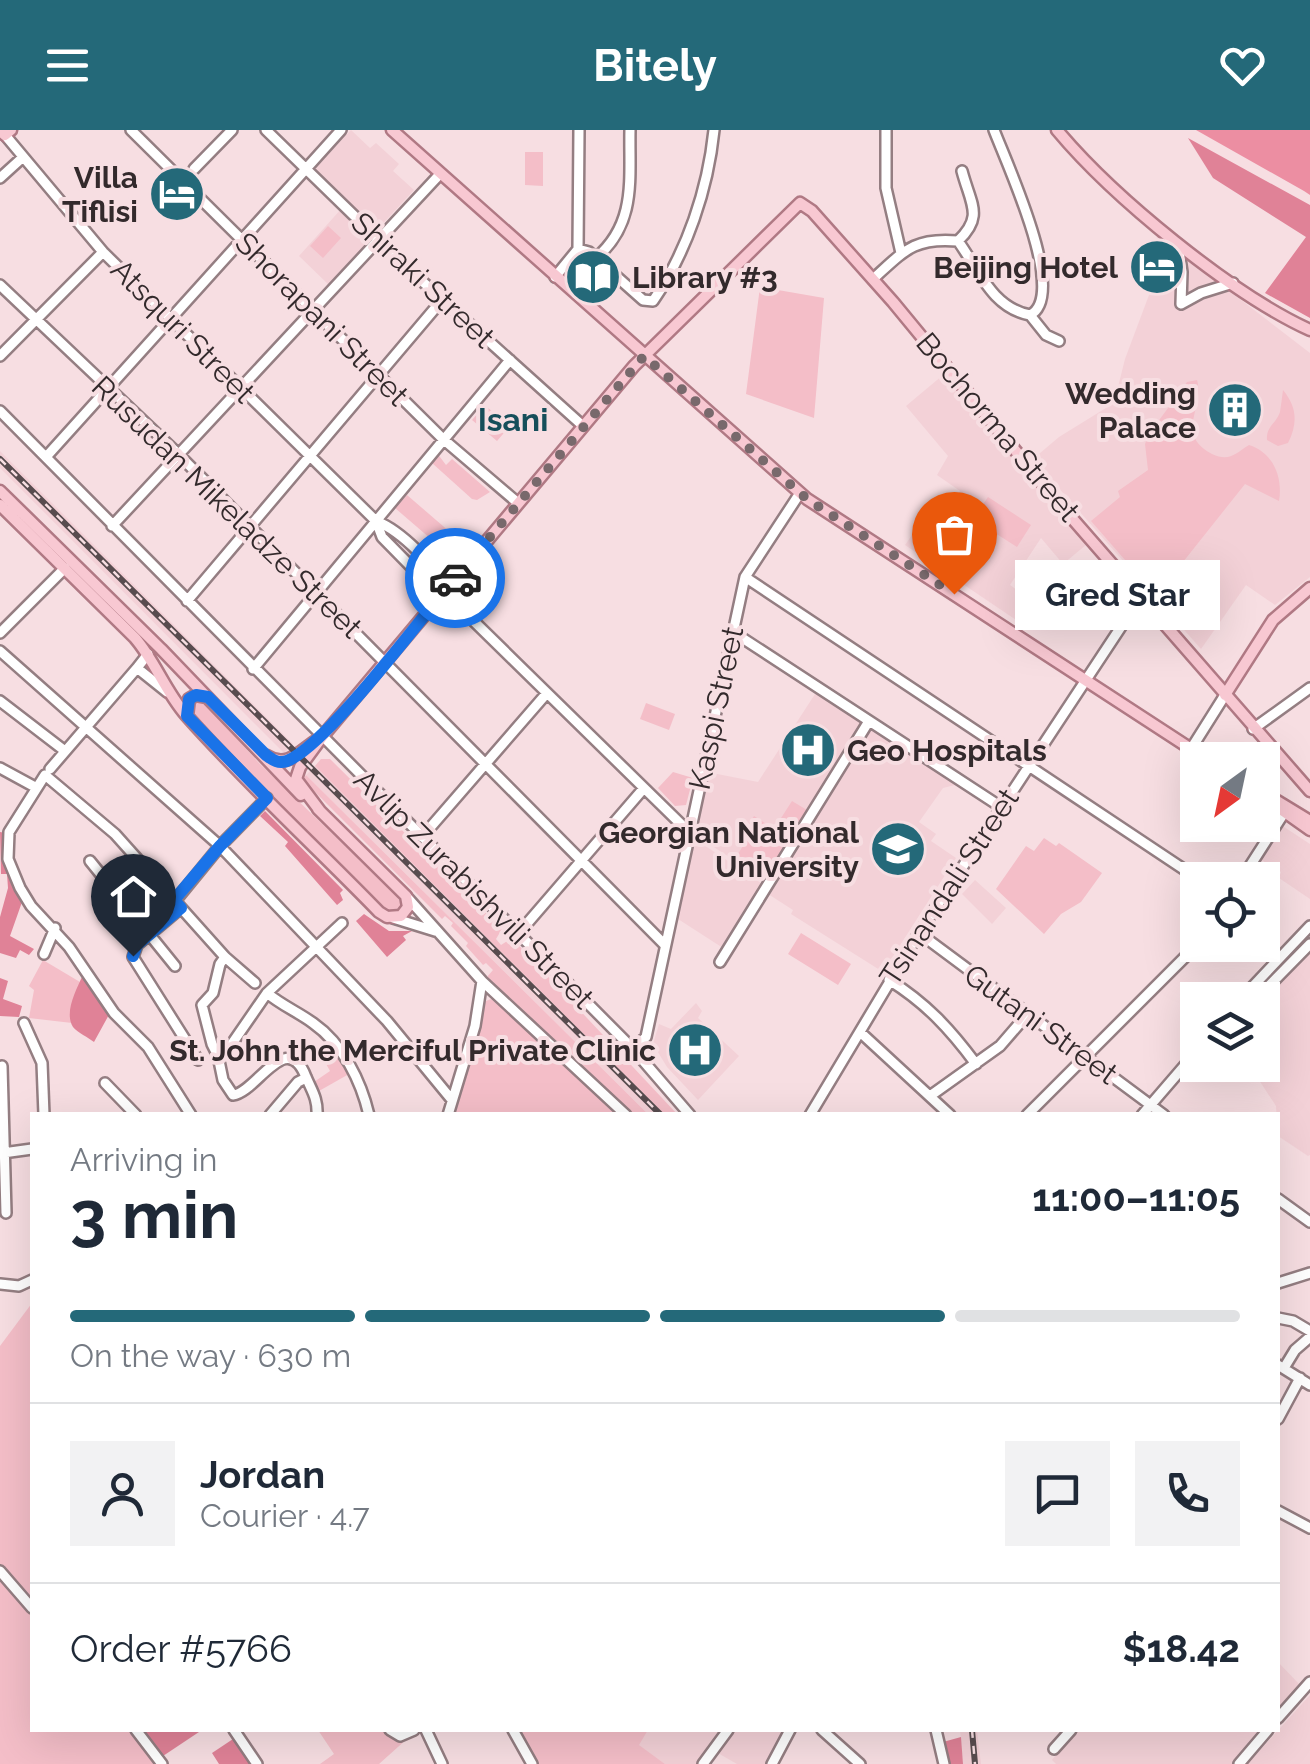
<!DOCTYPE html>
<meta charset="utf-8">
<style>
body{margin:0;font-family:Raleway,sans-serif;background:#f2f2f3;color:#1f2937;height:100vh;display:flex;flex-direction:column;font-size:38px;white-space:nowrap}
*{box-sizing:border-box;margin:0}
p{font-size:32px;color:#747a83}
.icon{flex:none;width:55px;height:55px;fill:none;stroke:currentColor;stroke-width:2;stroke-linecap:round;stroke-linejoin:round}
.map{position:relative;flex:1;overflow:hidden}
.drawer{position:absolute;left:30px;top:982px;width:1250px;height:620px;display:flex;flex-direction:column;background:#fff;border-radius:0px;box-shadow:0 10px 40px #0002}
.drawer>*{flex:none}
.needle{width:65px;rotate:213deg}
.controls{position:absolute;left:1180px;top:612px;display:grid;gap:20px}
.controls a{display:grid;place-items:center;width:100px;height:100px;border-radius:0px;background:#fff;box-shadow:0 10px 40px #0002;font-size:50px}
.pin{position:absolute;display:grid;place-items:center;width:85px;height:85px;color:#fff;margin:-102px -42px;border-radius:50% 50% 50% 0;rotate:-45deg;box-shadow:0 0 10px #0007}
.pin .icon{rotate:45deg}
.courier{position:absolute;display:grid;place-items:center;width:100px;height:100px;margin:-50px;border:8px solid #1a73e8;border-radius:50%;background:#fff;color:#222;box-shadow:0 2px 12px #0007}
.bubble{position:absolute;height:70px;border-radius:0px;background:#fff;box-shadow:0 10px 40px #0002;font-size:32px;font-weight:700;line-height:70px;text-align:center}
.summary em{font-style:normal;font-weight:700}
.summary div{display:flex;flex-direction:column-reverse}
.summary{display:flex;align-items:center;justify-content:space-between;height:170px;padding:0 40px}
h1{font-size:65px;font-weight:700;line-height:75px}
.bar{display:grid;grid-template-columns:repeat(4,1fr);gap:15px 10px;align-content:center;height:120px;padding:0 40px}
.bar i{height:12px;border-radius:8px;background:#e0e1e3}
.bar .current{background:#246979}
.bar p{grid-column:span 4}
.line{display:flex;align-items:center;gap:25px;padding:0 40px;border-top:2px solid #e0e1e3}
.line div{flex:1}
.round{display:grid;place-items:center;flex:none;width:105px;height:105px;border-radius:0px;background:#f2f2f3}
header{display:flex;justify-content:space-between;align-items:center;height:130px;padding:0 40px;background:#246979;color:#fff;font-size:45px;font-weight:700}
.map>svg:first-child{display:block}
.built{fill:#f3d1d7}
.green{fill:#f4bec8}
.forest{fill:#e08297}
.water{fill:#ec8ea2}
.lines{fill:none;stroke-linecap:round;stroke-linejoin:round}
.minor-casing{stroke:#947e82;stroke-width:14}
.major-casing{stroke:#b07984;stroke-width:15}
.minor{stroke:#fff;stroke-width:9}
.major{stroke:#f8c8d2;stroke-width:10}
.rail-casing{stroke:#584c4f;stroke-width:6}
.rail{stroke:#f7dee2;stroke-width:2.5;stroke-dasharray:8;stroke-linecap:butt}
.done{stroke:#78696c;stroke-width:10;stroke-dasharray:0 18}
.route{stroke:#1a73e8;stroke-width:12}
.labels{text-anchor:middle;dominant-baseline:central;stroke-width:8;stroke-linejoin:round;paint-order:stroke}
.poi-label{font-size:30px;font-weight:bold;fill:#332a2c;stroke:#f7dee2;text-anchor:end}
.street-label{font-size:30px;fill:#332a2c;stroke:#f7dee2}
.neighbourhood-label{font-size:32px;font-weight:bold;fill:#164e5a;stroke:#f7dee2}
</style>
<header><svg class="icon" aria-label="menu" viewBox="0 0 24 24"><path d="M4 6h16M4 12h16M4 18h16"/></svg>Bitely<svg class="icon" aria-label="heart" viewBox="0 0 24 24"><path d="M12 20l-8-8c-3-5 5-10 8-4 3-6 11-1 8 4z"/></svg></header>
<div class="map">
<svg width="1310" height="1634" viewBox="0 0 1310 1634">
<rect width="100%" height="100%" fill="#f7dee2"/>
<!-- built -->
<path class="built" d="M 351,0 L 370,18 L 376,13 L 399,34 L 393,41 L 414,60 L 377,100 L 314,39 Z
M 342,78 L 372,106 L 372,113 L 330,156 L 299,126 Z
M 1157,105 L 1310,223 L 1310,447 L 1275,475 L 1246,455 L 1201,519 L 1033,329 L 1059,307 L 1114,273 L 1125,229 L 1152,157 Z
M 943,245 L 1086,415 L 1063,434 L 1041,408 L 1010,455 L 1035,473 L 1022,494 L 905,415 L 930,379 L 944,386 L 960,361 L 937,345 L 948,326 L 906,276 Z
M 0,321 L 293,614 L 284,623 L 0,338 Z
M 817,561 L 959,654 L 943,658 L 919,692 L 936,704 L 931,711 L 956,728 L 883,842 L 791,784 L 793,780 L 765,762 L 806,690 L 765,750 L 695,705 L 707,642 L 758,652 Z
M 315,636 L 639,958 L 665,985 L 649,985 L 306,645 Z
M 1281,695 L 1310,714 L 1310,769 L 1279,748 L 1281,742 L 1260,729 Z
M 695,709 L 764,755 L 723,818 L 678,789 Z
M 975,750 L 1006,778 L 992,794 L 962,764 Z
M 1310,821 L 1310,1025 L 1308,1026 L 1278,1006 L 1276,976 L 1257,947 L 1244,935 L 1262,935 L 1263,870 Z
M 696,873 L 702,881 L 698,888 L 739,926 L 698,970 L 667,937 L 653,914 L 659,894 L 671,899 Z
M 1278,1532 L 1301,1556 L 1278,1585 Z
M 1310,1565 L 1310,1634 L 1248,1634 L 1252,1629 Z
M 648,1600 L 722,1600 L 699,1634 L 665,1634 L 638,1615 Z
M 732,1600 L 785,1600 L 767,1634 L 737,1634 L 716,1622 Z
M 960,1600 L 977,1600 L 981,1634 L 963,1634 Z
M 1075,1600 L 1265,1600 L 1237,1634 L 1056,1634 L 1052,1630 Z"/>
<!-- green -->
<path class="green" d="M 525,22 L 543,22 L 543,56 L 525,55 Z
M 328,96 L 341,108 L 323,128 L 310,116 Z
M 760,157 L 824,168 L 814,288 L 746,264 Z
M 1197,250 C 1205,278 1174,304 1212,324 C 1229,332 1235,324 1249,315 C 1274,323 1283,348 1279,371 L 1245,354 L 1183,432 L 1158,438 L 1155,447 L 1146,454 L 1091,391 L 1120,367 L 1118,361 L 1148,340 L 1145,314 L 1149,304 L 1187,252 Z
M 1283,260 C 1297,277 1298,293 1288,313 L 1278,316 L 1267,310 C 1266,296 1276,294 1280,282 C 1281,275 1282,268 1283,260 Z
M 485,275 L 509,297 L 497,311 L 472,290 Z
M 437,323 L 446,335 L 452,329 L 490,362 L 477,370 L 472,369 L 432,333 Z
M 407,365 L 465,415 L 453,428 L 395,378 Z
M 988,367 L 1031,395 L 1017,417 L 973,389 Z
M 198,570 L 205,574 L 259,633 L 397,766 L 401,774 L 398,779 L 386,781 L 194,587 L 190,577 Z
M 646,573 L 675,584 L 669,600 L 640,589 Z
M 321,629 L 330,629 L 502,799 L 496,809 L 501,815 L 512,808 L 678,985 L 665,985 L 315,636 Z
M 673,642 L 693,648 L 686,675 L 675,676 L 658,658 Z
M 306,645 L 649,985 L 634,985 L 574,927 L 566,913 L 559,914 L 487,847 L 493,840 L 486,833 L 483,835 L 466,816 L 468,813 L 451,796 L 453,793 L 445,786 L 442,789 L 312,659 L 303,649 Z
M 792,671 L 807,680 L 765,746 L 736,727 L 743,716 L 737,712 L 754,686 L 774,699 Z
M 1044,708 L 1056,716 L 1059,713 L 1102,743 L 1081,772 L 1061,784 L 1044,804 L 996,759 L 1026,716 L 1034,721 Z
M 801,803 L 851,834 L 838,855 L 788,824 Z
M 43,830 L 80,852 L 72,875 L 72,893 L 29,888 L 34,860 L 29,856 Z
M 491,869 L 534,903 L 623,985 L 451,985 L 481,873 Z
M 329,912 L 349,944 L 319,961 L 314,952 L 330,941 L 325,932 L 332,928 L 324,916 Z
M 32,1173 L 32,1600 L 129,1600 L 157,1634 L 0,1634 L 0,1216 Z
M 318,1600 L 387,1600 L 394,1607 L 408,1608 L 379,1634 L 320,1634 L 334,1624 Z
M 518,1600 L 648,1600 L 639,1615 L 665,1634 L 537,1634 Z"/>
<!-- forest -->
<path class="forest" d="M 1188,8 L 1310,75 L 1310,188 L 1265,163 L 1306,107 L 1213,48 Z
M 265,681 L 343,760 L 340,763 L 343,770 L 337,775 L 285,716 L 288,712 L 260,686 Z
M 0,702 L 6,703 L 4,718 L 22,772 L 10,806 L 34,819 L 29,825 L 20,820 L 16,828 L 0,823 L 0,787 L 8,758 L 7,744 L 1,744 Z
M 364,784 L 389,801 L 412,801 L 403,806 L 406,810 L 387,827 L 356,791 Z
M 82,847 L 91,853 L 111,881 L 94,912 C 89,908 77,902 73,897 C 64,883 76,860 82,847 Z
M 0,848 L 8,851 L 3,869 L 22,876 L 19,887 L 0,886 Z
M 139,1600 L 202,1600 L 160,1628 Z
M 236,1607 L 254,1634 L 219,1634 L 212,1623 Z
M 961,1607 L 963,1634 L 948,1634 L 943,1612 Z"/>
<!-- water -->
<path class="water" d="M 1196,0 L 1310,0 L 1310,65 L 1304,61 Z"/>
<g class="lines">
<!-- minor casing -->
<g class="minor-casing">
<path id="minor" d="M 131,0 L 443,309 L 518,373
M 266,0 L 413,143 L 583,296
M 886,0 L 886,58 L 901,123
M 994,0 C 1006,32 1069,166 1030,185
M 5,5 L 103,122 L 376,391 C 399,400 440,437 444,462
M 194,39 L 232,0
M 0,48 L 22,28
M 958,111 C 984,86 971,75 962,41
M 1178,114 L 1182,142 L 1181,174
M 578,119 L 589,122 L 643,170 L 653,171 C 687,122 708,59 714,0
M 596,128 C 637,93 629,49 630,0
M 555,147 L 578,119 L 579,0
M 873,149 C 904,121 914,107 958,111 C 979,140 992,178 1030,185
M 0,155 L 174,320 L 664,814
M 1181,174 L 1201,163 L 1233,153
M 1030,185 L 1046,205 L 1059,211
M 0,226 L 103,122
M 0,281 L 633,919 L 690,985
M 46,327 L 341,0
M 376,391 L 382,407 L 433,459 L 444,462 L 690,703
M 112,396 L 440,44
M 745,447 L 1200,750
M 187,471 L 442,170
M 733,502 L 1001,677
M 0,503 L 65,438
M 0,521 L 220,716 L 387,891 L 452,970
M 148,524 L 137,538 L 167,562
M 253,539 L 510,230
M 0,571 L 65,621
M 1253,599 L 1310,558
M 1191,619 L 1225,565
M 0,638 L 35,657
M 50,639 L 137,538
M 422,707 L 547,563
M 90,731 L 175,836
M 1241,750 L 1284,683
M 406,766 L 482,851 L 626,985
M 175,771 L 220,716 L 267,668
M 181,778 L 137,815 L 133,827 L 198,930
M 393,788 L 435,801
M 919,803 L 1164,985
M 518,804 L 644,658
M 44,824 L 55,798
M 720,832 L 869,591
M 889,850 C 926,873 950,899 976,934
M 267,863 C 281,875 298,882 313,893 C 343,914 361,951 369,985
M 1240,870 L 1310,796
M 1255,870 L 1310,814
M 24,893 L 42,933 L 44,985
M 860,902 L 950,985
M 633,919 L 646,907 L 745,447 L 800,363
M 218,926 L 212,914 L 202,875 L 213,863 L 220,834 L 225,827
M 2,936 L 6,1083
M 105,953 L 136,985
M 930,966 L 1000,916 L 1026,886
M 191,985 L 148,917 L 114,883 L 69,817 L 31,776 L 20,758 L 8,729 L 9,702 L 45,645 L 115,704 L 225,827 L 255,853
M 270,985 L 298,952 L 306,948
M 317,985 C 318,969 312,961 306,947 C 287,897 256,963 233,965 L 223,950 L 218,926 L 229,918 L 267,863 L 342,793
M 448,985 L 475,896 L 482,851
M 810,985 L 919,803 L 1142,465
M 1027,985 L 1198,814
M 1142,985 L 1198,920
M 3,1023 L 32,1019
M 1278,1069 L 1310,1092
M 1278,1153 L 1310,1143
M 0,1154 L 19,1156 L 32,1150
M 1278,1188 L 1293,1191 L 1310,1201
M 1278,1235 L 1310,1255
M 1284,1238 L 1295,1220 L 1310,1207
M 1278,1289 L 1300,1248
M 1278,1381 L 1310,1398
M 0,1441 L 32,1478
M 1278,1588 L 1310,1552
M 136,1600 L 162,1634
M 234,1600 L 257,1634
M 390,1600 L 400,1606 L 414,1600
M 426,1600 L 442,1634
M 513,1600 L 532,1634
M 822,1600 L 860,1634
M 936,1600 L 944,1634
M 1054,1619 L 1071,1600
M 703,1634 L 728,1600
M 772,1634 L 790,1600
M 1239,1634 L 1268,1600"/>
</g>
<!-- major casing -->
<g class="major-casing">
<path id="major" d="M 392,0 L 807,369 L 1208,630
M 1057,0 C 1113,67 1231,164 1310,200
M 0,1 L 5,5 L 11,0
M 0,361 L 161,519 L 301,665
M 0,375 L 135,508 C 155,531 165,561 186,585 C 246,653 315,716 379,782 L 387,787 L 401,786 L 408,777 L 406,766 L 318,679
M 1225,565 L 1273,490 L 1310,458
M 187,586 L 189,569 L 196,565 L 207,567
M 267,626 C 287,639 300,621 317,610
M 1262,666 L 1310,700
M 1277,671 L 1310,691
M 320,681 L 296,649 L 300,637 L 322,607 L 634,236 L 800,73 L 812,81 L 893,172 L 1057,371 L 1310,661"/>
</g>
<!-- minor -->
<use href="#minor" class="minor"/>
<!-- major -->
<use href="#major" class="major"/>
<!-- rail casing -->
<g class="rail-casing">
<path id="rail" d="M 0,329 L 661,985
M 972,1600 L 975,1634"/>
</g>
<!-- rail -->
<use href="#rail" class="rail"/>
</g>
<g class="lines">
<!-- done -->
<path class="done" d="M 455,448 L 644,226 L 807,369 L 954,464"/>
<!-- route -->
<path class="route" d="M 133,826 L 137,815 L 181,778 L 174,770 L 220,716 L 267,668 L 187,586 L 189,569 L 196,565 L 208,567 L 266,625 C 273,630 278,634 287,631 C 327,615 422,487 455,448"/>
</g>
<!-- icons -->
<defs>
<g id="hotel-disc" transform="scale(2.875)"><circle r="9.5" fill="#246979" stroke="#f7dee2"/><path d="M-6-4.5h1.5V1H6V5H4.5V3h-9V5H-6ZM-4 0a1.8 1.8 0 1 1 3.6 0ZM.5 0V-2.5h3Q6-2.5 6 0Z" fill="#fff"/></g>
<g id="library-disc" transform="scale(2.875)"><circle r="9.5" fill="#246979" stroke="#f7dee2"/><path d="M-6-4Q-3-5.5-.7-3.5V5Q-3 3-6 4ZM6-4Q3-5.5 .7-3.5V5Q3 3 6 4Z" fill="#fff"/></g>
<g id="building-disc" transform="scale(2.875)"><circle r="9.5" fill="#246979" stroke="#f7dee2"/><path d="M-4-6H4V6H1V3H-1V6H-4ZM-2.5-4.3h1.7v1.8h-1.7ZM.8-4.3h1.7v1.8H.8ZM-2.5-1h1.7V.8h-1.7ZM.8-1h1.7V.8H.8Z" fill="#fff"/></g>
<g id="hospital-disc" transform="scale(2.875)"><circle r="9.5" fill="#246979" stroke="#f7dee2"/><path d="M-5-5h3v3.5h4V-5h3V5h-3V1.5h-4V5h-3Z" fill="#fff"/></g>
<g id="university-disc" transform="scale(2.875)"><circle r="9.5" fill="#246979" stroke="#f7dee2"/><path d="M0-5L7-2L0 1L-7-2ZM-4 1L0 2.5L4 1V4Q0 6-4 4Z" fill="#fff"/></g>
</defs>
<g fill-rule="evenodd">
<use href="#hotel-disc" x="177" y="64"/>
<use href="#hotel-disc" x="1157" y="137"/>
<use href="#library-disc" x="593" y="147"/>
<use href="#building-disc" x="1235" y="280"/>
<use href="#hospital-disc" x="808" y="620"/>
<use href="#university-disc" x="898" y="719"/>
<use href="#hospital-disc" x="695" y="920"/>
</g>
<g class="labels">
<!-- poi labels -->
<g class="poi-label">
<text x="138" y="47">Villa<tspan x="138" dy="34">Tiflisi</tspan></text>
<text x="1118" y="137">Beijing Hotel</text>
<text x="632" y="147" text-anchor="start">Library #3</text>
<text x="1196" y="263">Wedding<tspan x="1196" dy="34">Palace</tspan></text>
<text x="847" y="620" text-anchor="start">Geo Hospitals</text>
<text x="859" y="702">Georgian National<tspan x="859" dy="34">University</tspan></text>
<text x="656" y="920">St. John the Merciful Private Clinic</text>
</g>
<!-- street labels -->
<g class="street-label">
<text transform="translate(423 150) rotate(43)">Shiraki Street</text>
<text transform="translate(322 189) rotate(45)">Shorapani Street</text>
<text transform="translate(183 201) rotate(45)">Atsquri Street</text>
<text transform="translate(998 297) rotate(50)">Bochorma Street</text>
<text transform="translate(227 377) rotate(44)">Rusudan Mikeladze Street</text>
<text transform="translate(716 578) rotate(-78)">Kaspi Street</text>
<text transform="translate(949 757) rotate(-57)">Tsinandali Street</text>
<text transform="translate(474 759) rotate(45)">Avlip Zurabishvili Street</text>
<text transform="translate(1041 894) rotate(36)">Gutani Street</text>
</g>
<!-- neighbourhood labels -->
<g class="neighbourhood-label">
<text x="513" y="289">Isani</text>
</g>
</g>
</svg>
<div class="controls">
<a><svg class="needle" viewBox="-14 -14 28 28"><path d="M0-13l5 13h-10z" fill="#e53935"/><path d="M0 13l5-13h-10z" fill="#747a83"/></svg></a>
<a><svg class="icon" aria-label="locate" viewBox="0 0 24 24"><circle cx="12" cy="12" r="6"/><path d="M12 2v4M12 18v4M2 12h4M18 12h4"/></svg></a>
<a><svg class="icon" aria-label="layers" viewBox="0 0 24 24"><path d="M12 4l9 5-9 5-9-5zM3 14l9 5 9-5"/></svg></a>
</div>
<div class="pin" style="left:954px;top:464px;background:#ea580c"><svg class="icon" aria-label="bag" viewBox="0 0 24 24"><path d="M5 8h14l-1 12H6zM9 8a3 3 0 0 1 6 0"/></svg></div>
<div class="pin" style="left:133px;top:826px;background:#1f2937"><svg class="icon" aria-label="home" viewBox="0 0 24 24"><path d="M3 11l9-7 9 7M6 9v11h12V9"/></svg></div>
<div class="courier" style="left:455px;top:448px"><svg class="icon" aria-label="car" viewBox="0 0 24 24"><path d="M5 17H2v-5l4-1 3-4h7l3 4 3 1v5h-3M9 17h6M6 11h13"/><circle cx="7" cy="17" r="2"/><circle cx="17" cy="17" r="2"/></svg></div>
<div class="bubble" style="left:1015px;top:430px;width:205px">Gred Star</div>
<section class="drawer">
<div class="summary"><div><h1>3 min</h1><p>Arriving in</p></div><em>11:00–11:05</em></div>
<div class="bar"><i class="current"></i><i class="current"></i><i class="current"></i><i></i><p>On the way · 630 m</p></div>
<div class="line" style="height:180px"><a class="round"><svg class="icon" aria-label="person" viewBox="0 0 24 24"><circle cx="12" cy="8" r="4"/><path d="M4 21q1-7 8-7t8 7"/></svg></a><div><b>Jordan</b><p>Courier · 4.7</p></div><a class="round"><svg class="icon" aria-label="chat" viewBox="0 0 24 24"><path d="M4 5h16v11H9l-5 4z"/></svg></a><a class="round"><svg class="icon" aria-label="phone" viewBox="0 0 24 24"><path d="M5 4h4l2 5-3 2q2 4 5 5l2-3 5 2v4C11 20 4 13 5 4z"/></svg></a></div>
<div class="line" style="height:130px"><div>Order #5766</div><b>$18.42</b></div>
</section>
</div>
